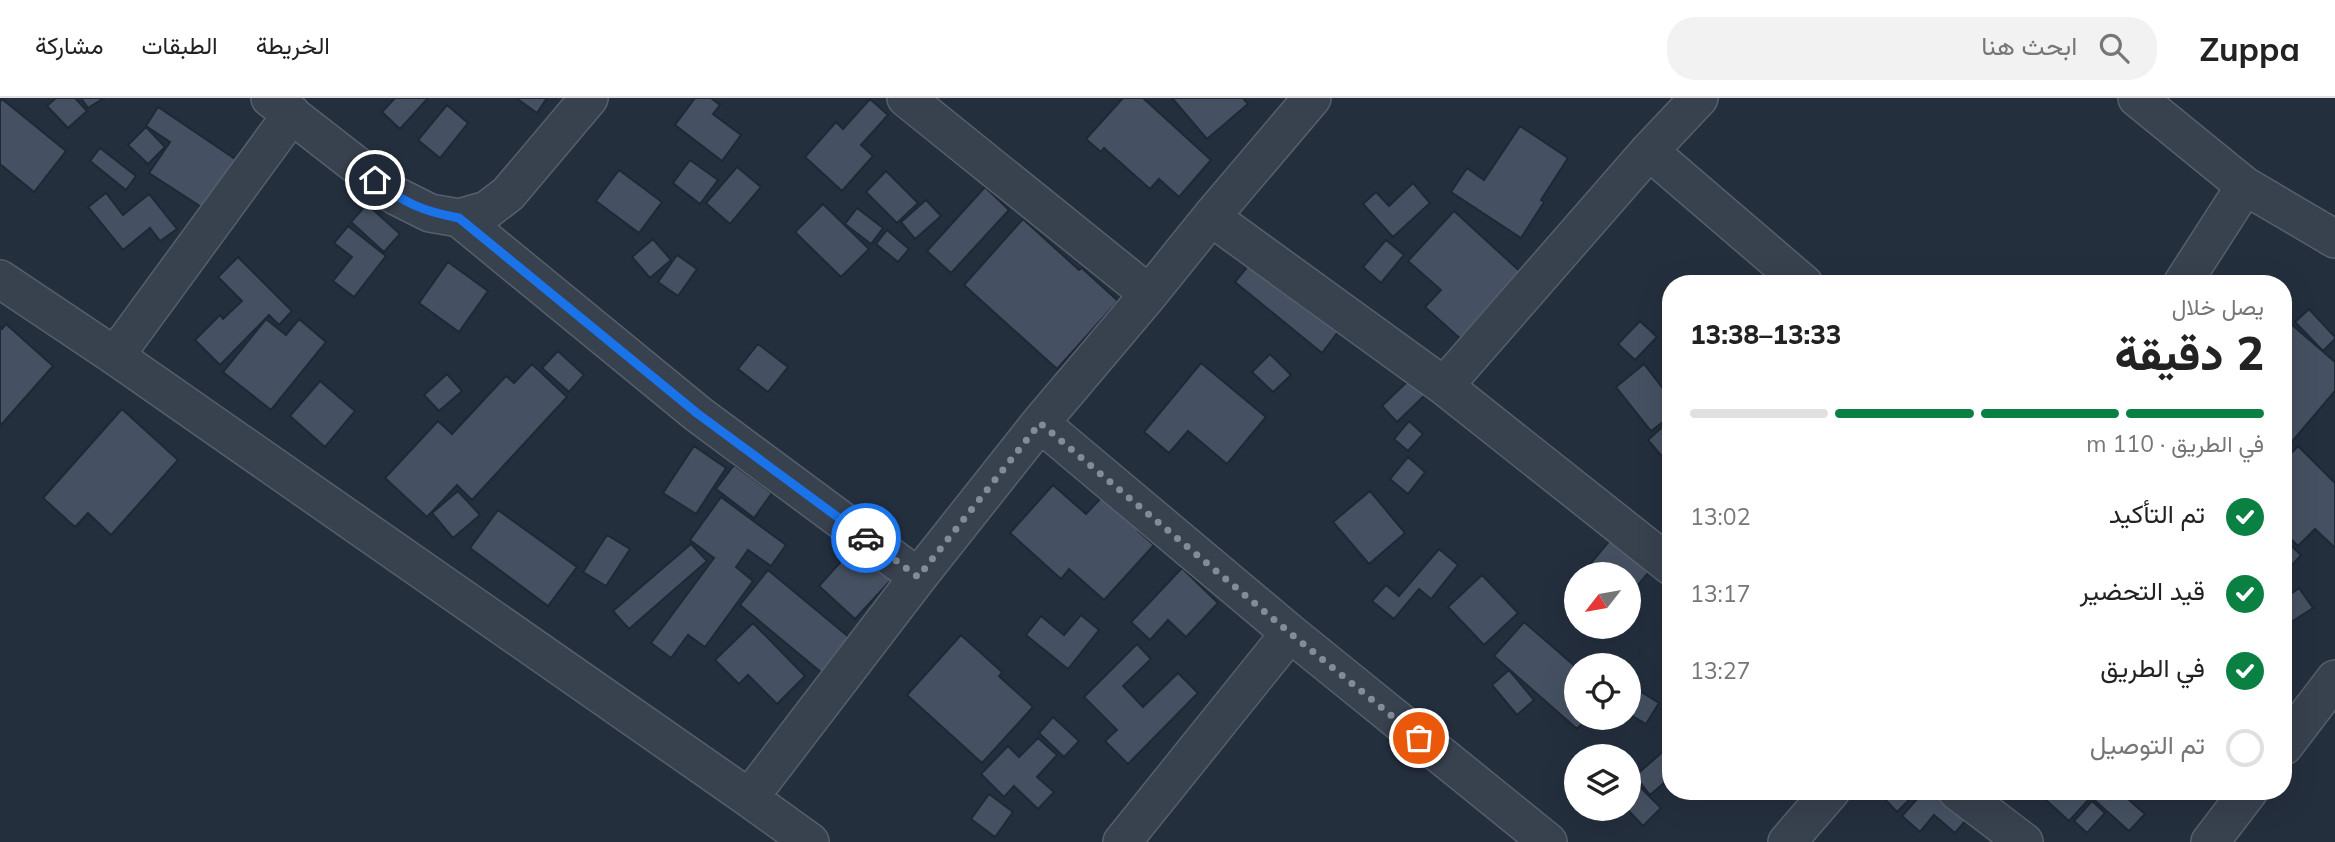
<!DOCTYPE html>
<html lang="ar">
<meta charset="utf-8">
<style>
body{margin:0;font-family:Mulish,Vazirmatn,sans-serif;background:#f2f2f2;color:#222;direction:rtl;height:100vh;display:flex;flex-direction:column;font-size:26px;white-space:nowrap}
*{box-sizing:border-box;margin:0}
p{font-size:23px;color:#767676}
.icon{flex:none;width:38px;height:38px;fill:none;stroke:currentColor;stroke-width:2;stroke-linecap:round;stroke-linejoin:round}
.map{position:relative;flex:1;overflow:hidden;direction:ltr}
.details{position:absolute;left:1662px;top:177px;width:630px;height:525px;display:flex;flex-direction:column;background:#fff;border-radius:28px;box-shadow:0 7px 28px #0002;direction:rtl}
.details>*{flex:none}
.needle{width:46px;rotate:239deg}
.controls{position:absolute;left:1564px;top:464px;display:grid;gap:14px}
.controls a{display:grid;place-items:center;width:77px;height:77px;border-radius:50%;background:#fff;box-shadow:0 7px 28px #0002;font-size:35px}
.pin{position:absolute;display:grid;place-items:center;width:60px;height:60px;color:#fff;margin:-30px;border:4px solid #fff;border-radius:50%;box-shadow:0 2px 7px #0007}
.courier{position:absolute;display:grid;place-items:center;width:70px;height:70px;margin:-35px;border:5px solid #1a73e8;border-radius:50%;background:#fff;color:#222;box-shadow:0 2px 9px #0007}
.head em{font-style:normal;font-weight:800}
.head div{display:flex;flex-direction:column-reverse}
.head{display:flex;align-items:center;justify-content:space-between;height:119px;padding:0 28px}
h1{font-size:46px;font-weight:800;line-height:52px}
.bar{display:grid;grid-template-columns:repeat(4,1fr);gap:10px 7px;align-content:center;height:84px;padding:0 28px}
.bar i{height:9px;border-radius:5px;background:#e0e0e0}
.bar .selected{background:#0b8043}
.bar p{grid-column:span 4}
ol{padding:0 28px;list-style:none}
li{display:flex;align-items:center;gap:21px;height:77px}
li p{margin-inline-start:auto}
li .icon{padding:7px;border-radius:50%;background:#0b8043;color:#fff;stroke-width:4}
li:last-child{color:#767676}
li i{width:38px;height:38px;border:4px solid #e0e0e0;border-radius:50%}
header{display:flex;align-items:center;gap:42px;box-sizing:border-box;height:98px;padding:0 35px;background:#fff;border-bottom:2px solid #e0e0e0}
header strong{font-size:33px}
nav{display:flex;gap:38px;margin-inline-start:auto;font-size:24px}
.search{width:490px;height:63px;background:#f2f2f2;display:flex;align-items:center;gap:18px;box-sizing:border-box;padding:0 24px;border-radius:28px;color:#767676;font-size:26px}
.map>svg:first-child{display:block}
.building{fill:#455162;stroke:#1f2835;stroke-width:2}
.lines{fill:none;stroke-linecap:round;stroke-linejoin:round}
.minor-casing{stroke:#565f6c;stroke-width:40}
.minor{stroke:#38414e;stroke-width:37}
.done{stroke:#828b98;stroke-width:7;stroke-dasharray:0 12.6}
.route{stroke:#1a73e8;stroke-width:9}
</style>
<header>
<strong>Zuppa</strong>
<div class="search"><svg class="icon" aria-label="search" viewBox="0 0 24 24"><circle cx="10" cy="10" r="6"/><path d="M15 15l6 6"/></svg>ابحث هنا</div>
<nav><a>الخريطة</a><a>الطبقات</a><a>مشاركة</a></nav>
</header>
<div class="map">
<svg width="2335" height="744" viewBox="0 0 2335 744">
<rect width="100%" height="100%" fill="#242f3e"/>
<!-- building -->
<path class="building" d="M 56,0 L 75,0 L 87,13 L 68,30 L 47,8 Z
M 81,0 L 104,0 L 88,10 Z
M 395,0 L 428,0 L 400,31 L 382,14 Z
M 516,0 L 547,0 L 537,15 Z
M 695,0 L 711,0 L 720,7 L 713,16 L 741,37 L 722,63 L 675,27 Z
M 1123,0 L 1143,0 L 1211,62 L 1179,99 L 1159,81 L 1150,91 L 1104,50 L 1101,54 L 1086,41 Z
M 1172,0 L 1243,0 L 1248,6 L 1207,41 Z
M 2,1 L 66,53 L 34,94 L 0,66 L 0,4 Z
M 870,1 L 888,17 L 861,47 L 873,58 L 842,93 L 805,59 L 836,24 L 843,31 Z
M 447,7 L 468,25 L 440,60 L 418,42 Z
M 158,9 L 238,63 L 206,112 L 149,75 L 170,44 L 146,28 Z
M 1520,28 L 1568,60 L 1541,102 L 1544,104 L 1521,140 L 1451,94 L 1467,70 L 1484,82 Z
M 146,29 L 165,49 L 148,66 L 128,47 Z
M 100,50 L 136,78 L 126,92 L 90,63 Z
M 690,62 L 718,82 L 700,106 L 673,85 Z
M 737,69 L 761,89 L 730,126 L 706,105 Z
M 619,72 L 662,104 L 639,135 L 596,103 Z
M 886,73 L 918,105 L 897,125 L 866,94 Z
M 1413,85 L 1430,105 L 1393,139 L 1363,106 L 1376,94 L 1389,108 Z
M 985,89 L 1009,112 L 951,175 L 927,153 Z
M 106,95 L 123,117 L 149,96 L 177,131 L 160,143 L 150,130 L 123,152 L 88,109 Z
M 926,102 L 941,118 L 915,141 L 901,124 Z
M 367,106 L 400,136 L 384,154 L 351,124 Z
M 823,106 L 869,151 L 841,179 L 795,134 Z
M 857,110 L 883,130 L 871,146 L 845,126 Z
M 1454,113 L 1525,178 L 1464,244 L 1425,209 L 1441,192 L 1408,163 Z
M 1023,121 L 1079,172 L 1082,170 L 1118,203 L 1057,271 L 964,187 Z
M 348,128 L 386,158 L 354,199 L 333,183 L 352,159 L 334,145 Z
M 887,132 L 909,151 L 898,164 L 876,146 Z
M 653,141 L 671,162 L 650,180 L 632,159 Z
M 1386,142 L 1404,157 L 1381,185 L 1363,169 Z
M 1261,152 L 1347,222 L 1322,255 L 1235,184 Z
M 677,157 L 697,171 L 678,198 L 658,184 Z
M 238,159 L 292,213 L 279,227 L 269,217 L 220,267 L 195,242 L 220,217 L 223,221 L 242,203 L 218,179 Z
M 448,164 L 488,193 L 459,234 L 419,205 Z
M 2309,211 L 2335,239 L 2335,241 L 2323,253 L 2295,224 Z
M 2284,220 L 2335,264 L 2335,293 L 2290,346 L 2284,341 Z
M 266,221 L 286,237 L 299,221 L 326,244 L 271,312 L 223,274 Z
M 1640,223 L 1657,239 L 1635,262 L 1618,246 Z
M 6,226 L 53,268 L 0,328 L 0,229 L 2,231 Z
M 758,246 L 788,269 L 768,294 L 738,271 Z
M 558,253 L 584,277 L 569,294 L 542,270 Z
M 1270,256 L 1291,277 L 1273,294 L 1252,274 Z
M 1201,265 L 1266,319 L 1227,366 L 1188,333 L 1169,355 L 1144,334 Z
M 532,266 L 567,299 L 472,402 L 457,387 L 427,419 L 385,380 L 438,323 L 452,336 L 506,278 L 514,285 Z
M 1644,266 L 1671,301 L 1671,318 L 1651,333 L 1616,289 Z
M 447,276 L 462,293 L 439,313 L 424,297 Z
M 1411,280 L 1427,295 L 1397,324 L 1382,308 Z
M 320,283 L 355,313 L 325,349 L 290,318 Z
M 122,311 L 178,362 L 111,437 L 88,415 L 75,429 L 43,400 Z
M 1671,321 L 1671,369 L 1648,342 Z
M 1409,323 L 1423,336 L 1408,353 L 1394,341 Z
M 694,348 L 726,370 L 696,416 L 663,395 Z
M 2298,348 L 2335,385 L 2335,450 L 2315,431 L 2298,448 L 2284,434 L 2284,417 L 2289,412 L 2284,406 L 2284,363 Z
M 1408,359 L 1425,374 L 1408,396 L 1390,381 Z
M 734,367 L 772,395 L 754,420 L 716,391 Z
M 1116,384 L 1152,417 L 1138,433 L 1154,447 L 1104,502 L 1069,471 L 1061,481 L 1010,435 L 1053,387 L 1086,416 Z
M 458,393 L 480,417 L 453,440 L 432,415 Z
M 1370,393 L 1405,435 L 1369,466 L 1333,424 Z
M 721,399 L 786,447 L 771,468 L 748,452 L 736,469 L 753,483 L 705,549 L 688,537 L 671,560 L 651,545 L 714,460 L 690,442 Z
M 498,412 L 577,469 L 548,508 L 470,450 Z
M 1615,436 L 1654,468 L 1629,498 L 1629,476 L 1592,476 L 1586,471 Z
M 607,437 L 630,451 L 606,488 L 583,474 Z
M 2284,441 L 2301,457 L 2284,476 Z
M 691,446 L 707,463 L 629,531 L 613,513 Z
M 854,449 L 891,482 L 855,521 L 819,488 Z
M 1439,451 L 1458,467 L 1431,501 L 1419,491 L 1394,521 L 1372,503 L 1386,487 L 1399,498 Z
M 1182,470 L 1218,505 L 1186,539 L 1168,522 L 1150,542 L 1131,524 Z
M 768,472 L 850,540 L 822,575 L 740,507 Z
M 1482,477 L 1518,515 L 1484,547 L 1448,509 Z
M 2299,490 L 2313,510 L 2285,528 L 2284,501 Z
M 1081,517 L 1099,532 L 1068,571 L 1026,537 L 1041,518 L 1064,537 Z
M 1524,524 L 1577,570 L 1577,620 L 1587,620 L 1577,631 L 1494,558 Z
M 753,525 L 805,578 L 777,606 L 748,577 L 739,586 L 715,562 Z
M 961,537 L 1002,574 L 999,578 L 1033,609 L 982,665 L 907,597 Z
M 1137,546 L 1151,561 L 1123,588 L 1143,609 L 1178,575 L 1198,595 L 1128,666 L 1105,643 L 1117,632 L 1084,599 Z
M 1509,572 L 1534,602 L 1517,617 L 1492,587 Z
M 1635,590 L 1659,605 L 1646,626 L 1629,616 L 1629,599 Z
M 1053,619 L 1079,643 L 1064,659 L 1039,635 Z
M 1038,640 L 1057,657 L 1037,679 L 1054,694 L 1038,711 L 1014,688 L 1004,699 L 981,676 L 1008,648 L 1019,659 Z
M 1667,650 L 1671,654 L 1671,679 L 1650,697 L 1635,678 Z
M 1640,689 L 1661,710 L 1643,728 L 1626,710 L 1629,710 L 1629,700 Z
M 1877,693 L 1918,693 L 1897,714 Z
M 1924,693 L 1948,693 L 1972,715 L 1955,735 L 1934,717 L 1920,734 L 1902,718 Z
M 2036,693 L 2119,693 L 2145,716 L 2129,733 L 2091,699 L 2069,723 Z
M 989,696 L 1013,714 L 995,739 L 971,721 Z
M 2092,703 L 2105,715 L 2087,735 L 2074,723 Z"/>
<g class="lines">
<!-- minor casing -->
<g class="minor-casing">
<path id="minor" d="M 270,0 L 396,98 L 430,115 L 459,120 L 487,112 L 508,96 L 589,0
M 906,0 L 1149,196
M 2137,0 L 2245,88 L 2335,141
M 1649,53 L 1804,186
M 1211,119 L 1444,288 L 1671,468
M 459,120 L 698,316 L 918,479
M 0,181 L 115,258 L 749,700 L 810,744
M 2182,186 L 2245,88
M 115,258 L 292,16
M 1444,288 L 1649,53 L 1699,0
M 1040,325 L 1290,535 L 1548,744
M 2284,648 L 2335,581
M 1957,693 L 2024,744
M 749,700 L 918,479 L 1040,325 L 1149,196 L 1211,119 L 1312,0
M 1122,744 L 1290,535
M 1787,744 L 1831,693
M 2210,744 L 2249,693"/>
</g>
<!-- minor -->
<use href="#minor" class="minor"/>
</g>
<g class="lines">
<!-- done -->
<path class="done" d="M 866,440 L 918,479 L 1040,325 L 1290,535 L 1419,640"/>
<!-- route -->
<path class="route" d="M 375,82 C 404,105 422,113 459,120 L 698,316 L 866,440"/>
</g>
</svg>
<div class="controls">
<a><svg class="needle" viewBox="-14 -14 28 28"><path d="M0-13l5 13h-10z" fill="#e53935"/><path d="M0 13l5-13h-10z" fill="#767676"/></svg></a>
<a><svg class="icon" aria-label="locate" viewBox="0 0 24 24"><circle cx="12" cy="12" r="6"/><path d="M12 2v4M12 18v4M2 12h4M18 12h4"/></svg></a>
<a><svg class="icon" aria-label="layers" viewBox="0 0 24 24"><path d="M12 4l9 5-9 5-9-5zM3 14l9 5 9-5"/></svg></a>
</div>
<div class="pin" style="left:1419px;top:640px;background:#ea580c"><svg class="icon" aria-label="bag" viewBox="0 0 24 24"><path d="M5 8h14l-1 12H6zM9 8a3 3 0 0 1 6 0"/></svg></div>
<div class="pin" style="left:375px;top:82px;background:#1f2937"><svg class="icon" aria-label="home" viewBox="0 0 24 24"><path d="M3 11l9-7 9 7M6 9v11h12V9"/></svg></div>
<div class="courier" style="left:866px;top:440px"><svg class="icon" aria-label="car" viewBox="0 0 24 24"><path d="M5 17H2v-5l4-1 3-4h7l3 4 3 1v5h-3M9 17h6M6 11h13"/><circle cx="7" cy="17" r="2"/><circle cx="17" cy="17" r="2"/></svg></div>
<section class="details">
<div class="head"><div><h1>2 دقيقة</h1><p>يصل خلال</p></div><em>13:33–13:38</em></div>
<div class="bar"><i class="selected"></i><i class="selected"></i><i class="selected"></i><i></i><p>في الطريق · 110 m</p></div>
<ol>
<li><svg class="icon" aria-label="check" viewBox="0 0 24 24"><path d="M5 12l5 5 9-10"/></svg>تم التأكيد<p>13:02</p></li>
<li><svg class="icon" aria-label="check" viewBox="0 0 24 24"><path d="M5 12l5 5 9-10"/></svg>قيد التحضير<p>13:17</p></li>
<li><svg class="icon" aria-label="check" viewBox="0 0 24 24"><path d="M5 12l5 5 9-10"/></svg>في الطريق<p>13:27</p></li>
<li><i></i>تم التوصيل</li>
</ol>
</section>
</div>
